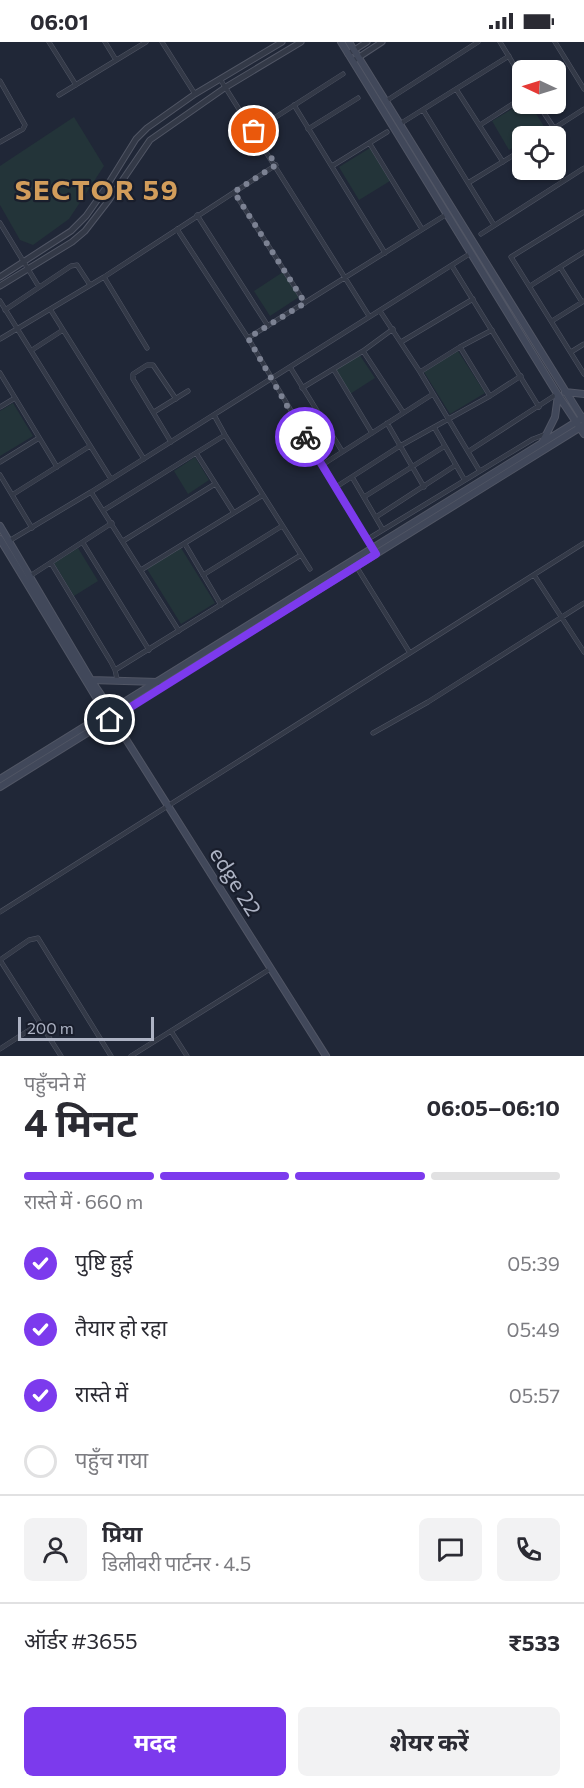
<!DOCTYPE html>
<html lang="hi">
<meta charset="utf-8">
<style>
body{margin:0;font-family:Commissioner,"Noto Sans Devanagari",sans-serif;background:#f2f2f3;color:#2b2b33;height:100vh;display:flex;flex-direction:column;font-size:22px;white-space:nowrap}
*{box-sizing:border-box;margin:0}
p{font-size:20px;color:#7c7c81}
.icon{flex:none;width:33px;height:33px;fill:none;stroke:currentColor;stroke-width:2;stroke-linecap:round;stroke-linejoin:round}
.map{position:relative;height:1014px;overflow:hidden}
.side{display:flex;flex-direction:column;background:#fff;flex:1}
.side>*{flex:none}
.needle{width:39px;rotate:274deg}
.tools{position:absolute;left:512px;top:18px;display:grid;gap:12px}
.tools a{display:grid;place-items:center;width:54px;height:54px;border-radius:9px;background:#fff;box-shadow:0 2px 4px #0004;font-size:30px}
.scale{position:absolute;left:18px;bottom:15px;width:136px;box-sizing:border-box;padding-left:6px;border:3px solid #adb3c4;border-top:0;font-size:16px;line-height:21px;white-space:nowrap;color:#adb3c4;-webkit-text-stroke:4px #191e2c;paint-order:stroke}
.pin{position:absolute;display:grid;place-items:center;width:51px;height:51px;color:#fff;margin:-26px;border:3px solid #fff;border-radius:50%;box-shadow:0 2px 6px #0007}
.courier{position:absolute;display:grid;place-items:center;width:60px;height:60px;margin:-30px;border:4px solid #7c3aed;border-radius:50%;background:#fff;color:#222;box-shadow:0 2px 8px #0007}
.head em{font-style:normal;font-weight:700}
.head div{display:flex;flex-direction:column-reverse}
.head{display:flex;align-items:center;justify-content:space-between;height:102px;padding:0 24px}
h1{font-size:39px;font-weight:700;line-height:45px}
.bar{display:grid;grid-template-columns:repeat(4,1fr);gap:9px 6px;align-content:center;height:72px;padding:0 24px}
.bar i{height:8px;border-radius:4px;background:#e1e1e2}
.bar .current{background:#7c3aed}
.bar p{grid-column:span 4}
.line{display:flex;align-items:center;gap:15px;padding:0 24px;border-top:2px solid #e1e1e2}
.line div{flex:1}
.round{display:grid;place-items:center;flex:none;width:63px;height:63px;border-radius:9px;background:#f2f2f3}
ol{padding:0 24px;list-style:none}
li{display:flex;align-items:center;gap:18px;height:66px}
li p{margin-inline-start:auto}
li .icon{padding:6px;border-radius:50%;background:#7c3aed;color:#fff;stroke-width:4}
li:last-child{color:#7c7c81}
li i{width:33px;height:33px;border:3px solid #e1e1e2;border-radius:50%}
.cta{display:flex;gap:12px;margin-top:auto;padding:12px 24px}
.cta a{flex:1;height:69px;border-radius:9px;background:#7c3aed;color:#fff;font-size:24px;font-weight:700;line-height:69px;text-align:center}
.cta a+a{background:#f2f2f3;color:#2b2b33}
.status{display:flex;justify-content:space-between;align-items:center;height:42px;padding:0 30px;background:#fff;direction:ltr}
.status svg{height:16px;fill:currentColor}
.map>svg:first-child{display:block}
.green{fill:#233439}
.lines{fill:none;stroke-linecap:round;stroke-linejoin:round}
.minor-casing{stroke:#515665;stroke-width:5}
.tertiary-casing{stroke:#515665;stroke-width:7}
.secondary-casing{stroke:#515665;stroke-width:8}
.minor{stroke:#333947;stroke-width:4}
.tertiary{stroke:#333947;stroke-width:5}
.secondary{stroke:#41485a;stroke-width:6}
.done{stroke:#7c8293;stroke-width:6;stroke-dasharray:0 10.8}
.route{stroke:#7c3aed;stroke-width:8}
.labels{text-anchor:middle;dominant-baseline:central;stroke-width:4.5;stroke-linejoin:round;paint-order:stroke}
.street-label{font-size:22px;fill:#adb3c4;stroke:#191e2c}
.district-label{font-size:28px;font-weight:bold;letter-spacing:1.5px;fill:#d29d5b;stroke:#191e2c}
</style>
<div class="status"><b>06:01</b><svg viewBox="0 0 49 12"><path d="M0 12V9h3v3zM5 12V6h3v6zM10 12V3h3v9zM15 12V0h3v12zM26 1h20v11H26zM47 4h2v5h-2z"/></svg></div>
<div class="map">
<svg width="584" height="1014" viewBox="0 0 584 1014">
<rect width="100%" height="100%" fill="#202737"/>
<!-- green -->
<path class="green" d="M 522,61 L 530,62 L 545,86 L 531,94 L 522,94 L 522,100 L 509,108 L 492,79 Z
M 74,75 L 104,124 L 69,177 L 33,203 L 20,198 L 0,163 L 0,124 Z
M 370,106 L 390,139 L 359,158 L 339,125 Z
M 283,230 L 299,255 L 270,274 L 254,249 Z
M 458,309 L 485,351 L 450,372 L 424,330 Z
M 359,312 L 375,336 L 350,352 L 335,328 Z
M 13,361 L 33,394 L 0,414 L 0,369 Z
M 195,415 L 209,438 L 188,452 L 174,429 Z
M 78,506 L 98,539 L 74,554 L 54,521 Z
M 181,506 L 215,561 L 181,582 L 147,527 Z"/>
<g class="lines">
<!-- minor casing -->
<g class="minor-casing">
<path id="minor" d="M 49,0 L 76,43
M 105,0 L 116,18
M 162,0 L 195,52
M 500,0 L 522,36
M 555,0 L 584,47
M 220,37 L 369,274
M 0,39 L 25,83 L 23,87 L 0,100
M 456,47 L 503,120
M 59,53 L 146,0
M 386,59 L 478,0
M 538,62 L 554,86
M 294,63 L 385,211
M 423,68 L 494,183
M 403,80 L 509,14
M 480,83 L 522,56
M 308,87 L 358,56
M 254,89 L 343,32
M 542,94 L 584,67
M 370,102 L 422,187
M 332,124 L 387,90
M 468,141 L 522,108
M 234,150 L 305,261
M 584,170 L 511,215 L 584,332
M 197,173 L 268,284
M 0,181 L 39,245
M 177,187 L 248,296 L 376,512
M 481,192 L 584,126
M 452,224 L 539,365
M 560,225 L 582,260
M 104,235 L 147,306
M 530,244 L 584,210
M 0,259 L 111,437
M 50,267 L 144,417
M 5,268 L 71,224 L 77,223 L 90,243
M 380,269 L 420,330 L 479,428
M 552,279 L 584,259
M 248,296 L 447,172
M 0,297 L 104,235 L 276,123
M 401,300 L 473,257
M 460,305 L 490,354
M 32,308 L 63,288
M 363,309 L 403,370
M 571,310 L 584,302
M 290,325 L 342,409
M 334,328 L 372,391
M 420,330 L 460,305 L 492,288
M 0,331 L 57,425
M 302,346 L 363,309 L 393,287
M 0,365 L 15,356
M 154,370 L 188,349
M 214,373 L 225,393 L 310,527
M 387,381 L 424,445
M 434,385 L 464,437
M 171,400 L 133,337 L 133,332 L 147,323 L 153,323 L 176,357
M 469,409 L 557,352
M 196,411 L 234,471
M 0,420 L 39,396
M 322,423 L 433,352
M 0,433 L 32,486
M 352,435 L 383,488
M 336,445 L 400,404 L 490,354 L 521,334
M 91,450 L 179,589
M 12,453 L 90,404
M 364,455 L 445,404
M 104,468 L 225,393
M 376,475 L 456,423
M 368,497 L 533,397 L 546,392
M 9,499 L 91,450 L 471,211
M 123,499 L 215,442
M 83,501 L 149,608
M 185,502 L 221,563
M 51,521 L 111,620 L 115,628 L 117,637
M 356,524 L 410,611
M 141,528 L 263,453
M 203,533 L 282,484
M 534,533 L 584,610
M 30,534 L 112,481
M 115,628 L 301,513
M 373,691 L 428,660 L 584,561
M 0,870 L 584,501
M 0,918 L 29,898 L 38,896 L 111,1014
M 0,918 L 61,1014
M 171,989 L 187,1014
M 0,1007 L 40,981
M 131,1014 L 270,927"/>
</g>
<!-- tertiary casing -->
<g class="tertiary-casing">
<path id="tertiary" d="M 348,12 L 367,0
M 356,17 L 382,0
M 0,235 L 71,189 L 86,174 L 105,147 L 136,97 L 147,86 L 195,52 L 282,0
M 0,244 L 72,200 L 85,189 L 109,158 L 150,98 L 226,45 L 301,0"/>
</g>
<!-- secondary casing -->
<g class="secondary-casing">
<path id="secondary" d="M 341,0 L 558,353 L 584,392
M 349,0 L 584,379
M 565,350 L 584,352
M 543,399 L 555,375 L 558,353
M 0,484 L 91,638 L 118,678 L 117,683
M 0,497 L 97,657 L 113,682 L 117,683 L 326,1014
M 91,638 L 158,640
M 0,737 L 584,375
M 0,745 L 584,383"/>
</g>
<!-- minor -->
<use href="#minor" class="minor"/>
<!-- tertiary -->
<use href="#tertiary" class="tertiary"/>
<!-- secondary -->
<use href="#secondary" class="secondary"/>
</g>
<g class="lines">
<!-- done -->
<path class="done" d="M 254,89 L 276,123 L 234,150 L 305,261 L 248,296 L 305,395"/>
<!-- route -->
<path class="route" d="M 110,678 L 376,512 L 305,395"/>
</g>
<g class="labels">
<!-- street labels -->
<g class="street-label">
<text transform="translate(236 839) rotate(58)">edge 22</text>
</g>
<!-- district labels -->
<g class="district-label">
<text x="97" y="147">SECTOR 59</text>
</g>
</g>
</svg>
<div class="tools">
<a><svg class="needle" viewBox="-14 -14 28 28"><path d="M0-13l5 13h-10z" fill="#e53935"/><path d="M0 13l5-13h-10z" fill="#7c7c81"/></svg></a>
<a><svg class="icon" aria-label="locate" viewBox="0 0 24 24"><circle cx="12" cy="12" r="6"/><path d="M12 2v4M12 18v4M2 12h4M18 12h4"/></svg></a>
</div>
<div class="scale">200 m</div>
<div class="pin" style="left:254px;top:89px;background:#ea580c"><svg class="icon" aria-label="bag" viewBox="0 0 24 24"><path d="M5 8h14l-1 12H6zM9 8a3 3 0 0 1 6 0"/></svg></div>
<div class="pin" style="left:110px;top:678px;background:#1f2937"><svg class="icon" aria-label="home" viewBox="0 0 24 24"><path d="M3 11l9-7 9 7M6 9v11h12V9"/></svg></div>
<div class="courier" style="left:305px;top:395px"><svg class="icon" aria-label="bike" viewBox="0 0 24 24"><circle cx="6" cy="16" r="4"/><circle cx="18" cy="16" r="4"/><path d="M6 16l4-8h5l3 8M10 8l3 8H6M13 5h3"/></svg></div>
</div>
<section class="side">
<div class="head"><div><h1>4 मिनट</h1><p>पहुँचने में</p></div><em>06:05–06:10</em></div>
<div class="bar"><i class="current"></i><i class="current"></i><i class="current"></i><i></i><p>रास्ते में · 660 m</p></div>
<ol>
<li><svg class="icon" aria-label="check" viewBox="0 0 24 24"><path d="M5 12l5 5 9-10"/></svg>पुष्टि हुई<p>05:39</p></li>
<li><svg class="icon" aria-label="check" viewBox="0 0 24 24"><path d="M5 12l5 5 9-10"/></svg>तैयार हो रहा<p>05:49</p></li>
<li><svg class="icon" aria-label="check" viewBox="0 0 24 24"><path d="M5 12l5 5 9-10"/></svg>रास्ते में<p>05:57</p></li>
<li><i></i>पहुँच गया</li>
</ol>
<div class="line" style="height:108px"><a class="round"><svg class="icon" aria-label="person" viewBox="0 0 24 24"><circle cx="12" cy="8" r="4"/><path d="M4 21q1-7 8-7t8 7"/></svg></a><div><b>प्रिया</b><p>डिलीवरी पार्टनर · 4.5</p></div><a class="round"><svg class="icon" aria-label="chat" viewBox="0 0 24 24"><path d="M4 5h16v11H9l-5 4z"/></svg></a><a class="round"><svg class="icon" aria-label="phone" viewBox="0 0 24 24"><path d="M5 4h4l2 5-3 2q2 4 5 5l2-3 5 2v4C11 20 4 13 5 4z"/></svg></a></div>
<div class="line" style="height:78px"><div>ऑर्डर #3655</div><b>₹533</b></div>
<div class="cta"><a>मदद</a><a>शेयर करें</a></div>
</section>
